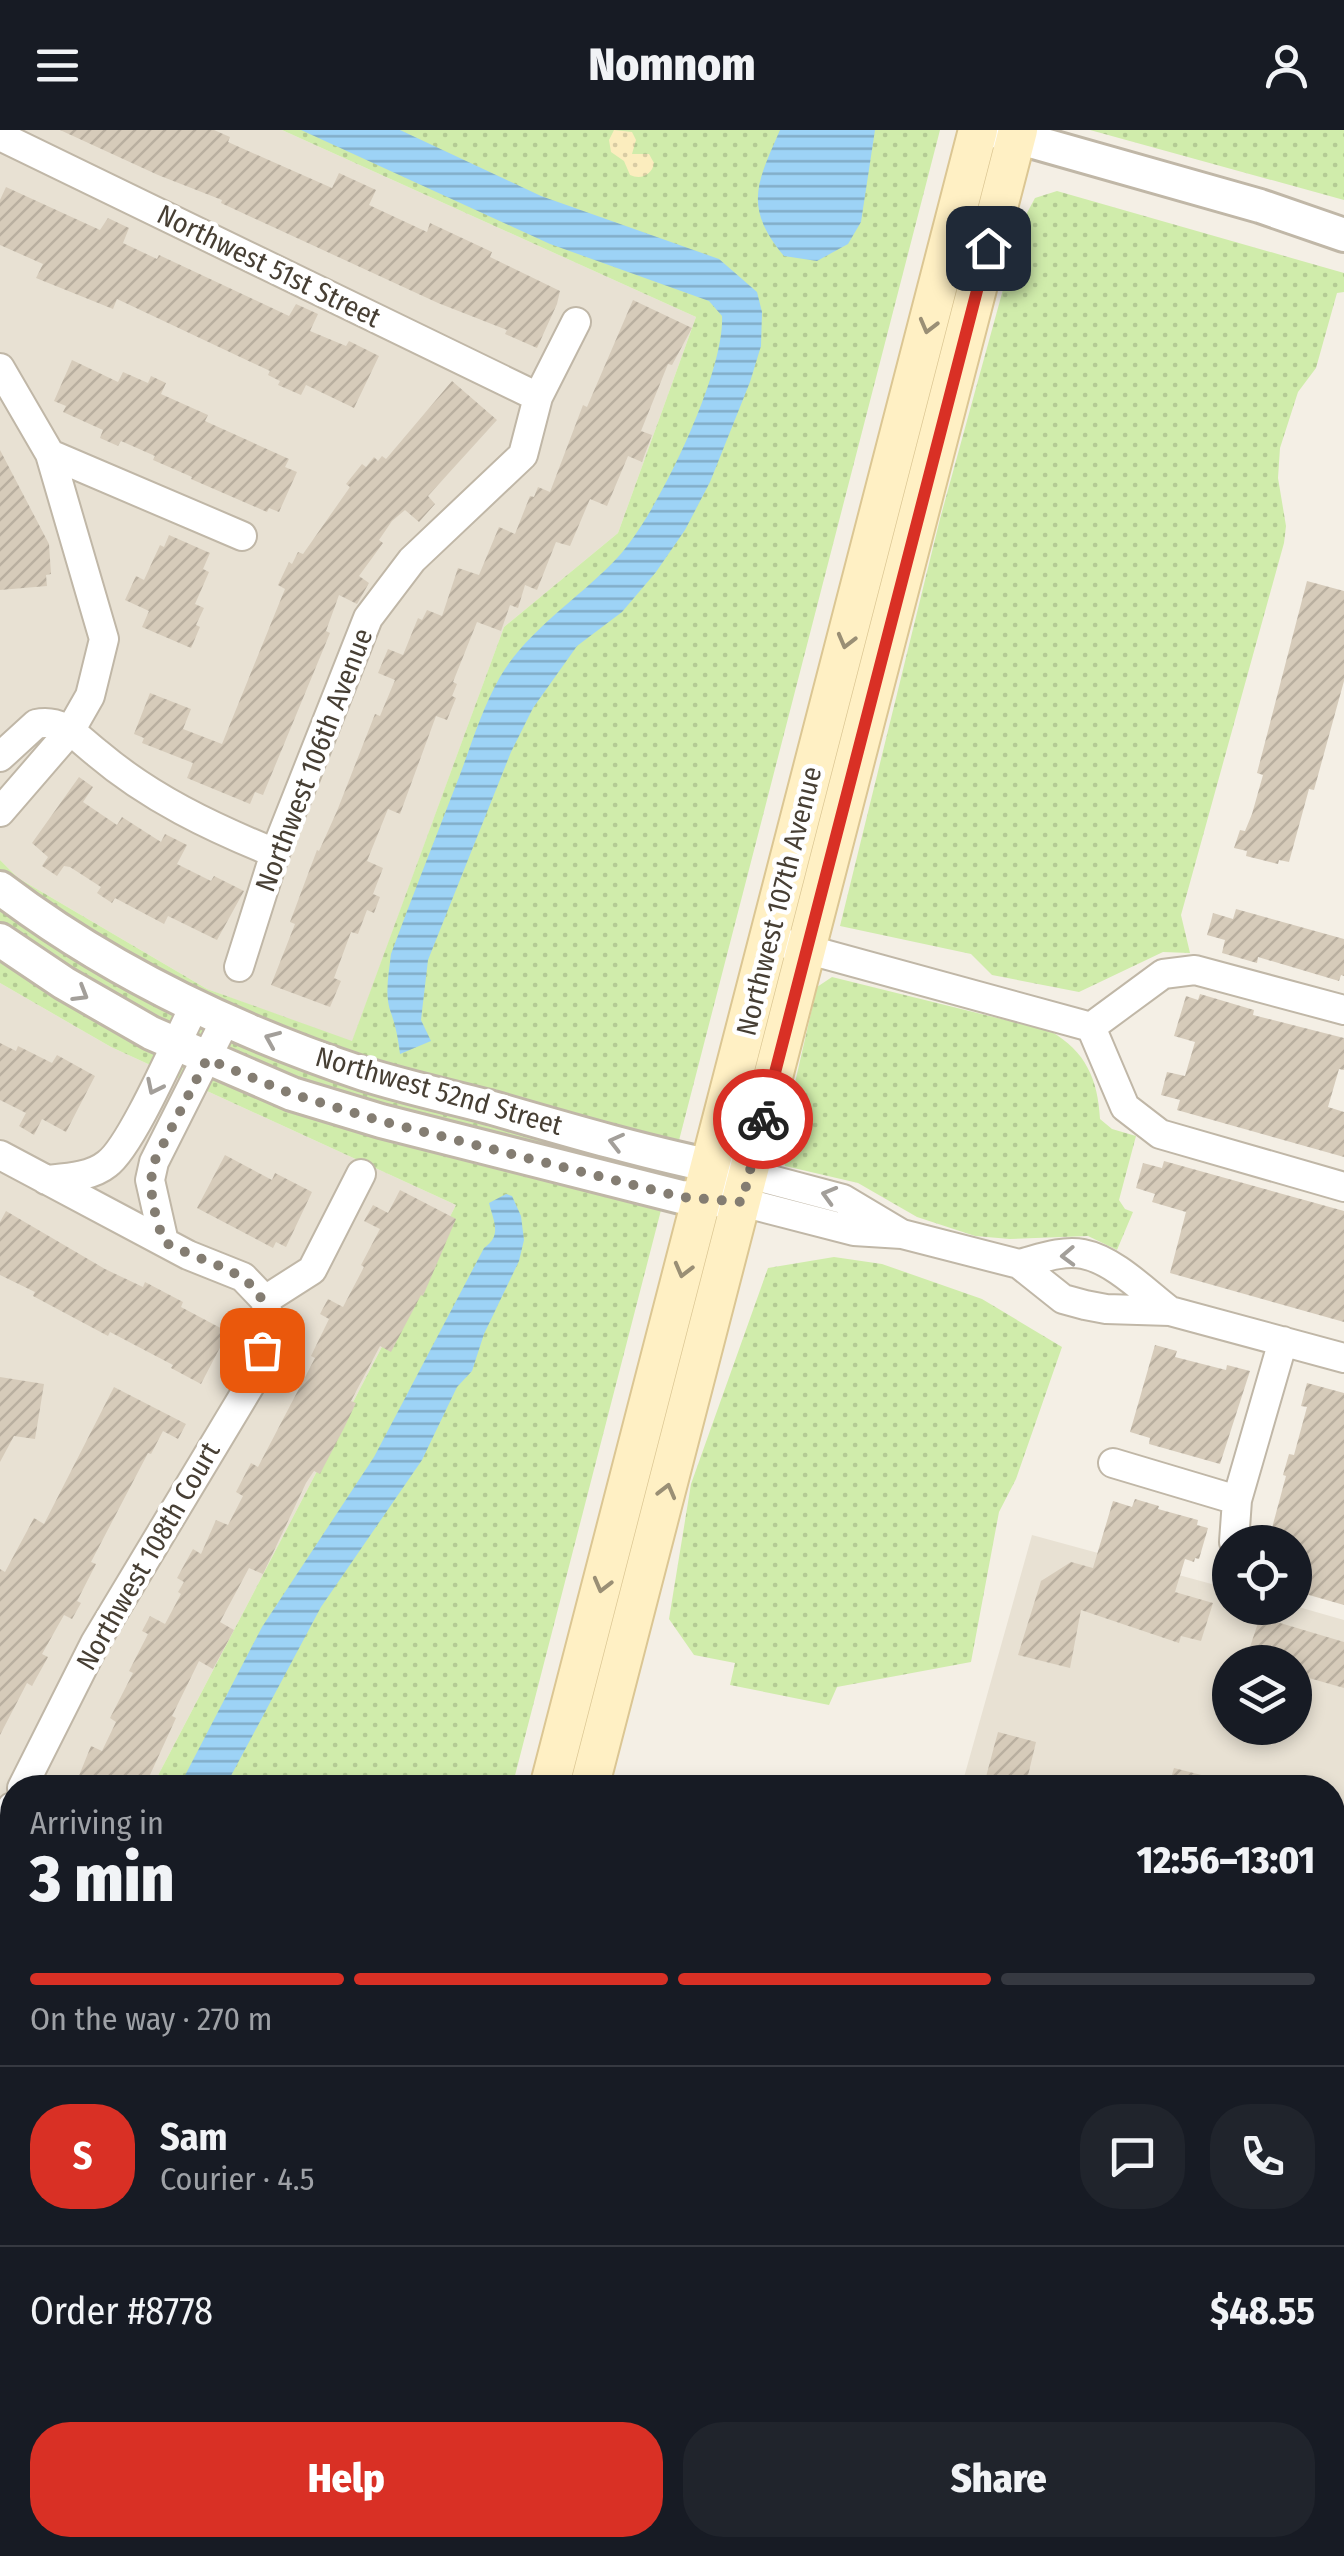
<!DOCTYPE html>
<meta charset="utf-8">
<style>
body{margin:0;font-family:"Fira Sans Condensed",sans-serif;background:#20242c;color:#f1f3f6;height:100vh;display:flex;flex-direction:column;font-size:38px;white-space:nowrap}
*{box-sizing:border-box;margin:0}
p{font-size:32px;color:#9ea1a6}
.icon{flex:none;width:55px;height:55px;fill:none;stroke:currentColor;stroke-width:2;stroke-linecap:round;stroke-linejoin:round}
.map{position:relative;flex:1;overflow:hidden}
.panel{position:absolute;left:0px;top:1645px;width:1345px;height:782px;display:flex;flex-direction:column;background:#171b24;border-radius:40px 40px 0 0;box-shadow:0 5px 15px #0003}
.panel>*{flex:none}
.fabs{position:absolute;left:1212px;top:1395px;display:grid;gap:20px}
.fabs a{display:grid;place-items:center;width:100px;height:100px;border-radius:50%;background:#171b24;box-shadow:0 5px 15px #0003;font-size:50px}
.pin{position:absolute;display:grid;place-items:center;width:85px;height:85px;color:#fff;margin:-42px;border-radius:20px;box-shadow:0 5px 15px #0006}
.courier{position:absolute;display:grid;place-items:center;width:100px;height:100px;margin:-50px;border:8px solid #d93025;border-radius:50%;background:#fff;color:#222;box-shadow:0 2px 12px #0007}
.overview em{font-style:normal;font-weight:800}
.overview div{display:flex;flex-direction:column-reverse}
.overview{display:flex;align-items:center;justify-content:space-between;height:170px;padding:0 30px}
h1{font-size:65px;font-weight:800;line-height:75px}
.bar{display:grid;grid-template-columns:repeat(4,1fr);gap:15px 10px;align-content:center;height:120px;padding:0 30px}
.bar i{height:12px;border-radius:8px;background:#363941}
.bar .on{background:#d93025}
.bar p{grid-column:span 4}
.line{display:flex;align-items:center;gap:25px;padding:0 30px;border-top:2px solid #363941}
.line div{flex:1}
.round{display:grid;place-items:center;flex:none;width:105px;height:105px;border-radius:40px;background:#20242c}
.action{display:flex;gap:20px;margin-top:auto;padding:20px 30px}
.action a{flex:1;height:115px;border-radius:40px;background:#d93025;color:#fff;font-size:40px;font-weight:800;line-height:115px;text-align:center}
.action a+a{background:#20242c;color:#f1f3f6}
header{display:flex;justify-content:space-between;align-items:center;height:130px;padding:0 30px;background:#171b24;font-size:45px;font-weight:800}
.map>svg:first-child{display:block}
.residential{fill:#e8e1d3;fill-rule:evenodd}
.commercial{fill:#f8e6cf}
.green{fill:url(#green-dots)}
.sand{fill:url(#sand-dots)}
.parking{fill:#e4e2de}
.water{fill:url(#water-rules)}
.building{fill:url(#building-hatch)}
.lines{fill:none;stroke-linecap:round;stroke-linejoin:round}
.minor-casing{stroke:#c0b7a7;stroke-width:32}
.tertiary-casing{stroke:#c0b7a7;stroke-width:38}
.secondary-casing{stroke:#dbc693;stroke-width:42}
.minor{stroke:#fff;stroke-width:28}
.tertiary{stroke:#fff;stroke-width:32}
.secondary{stroke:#fff0c4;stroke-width:38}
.oneway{stroke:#9a8f75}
.oneway2{stroke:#a39f9a}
.done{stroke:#847d72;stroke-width:10;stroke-dasharray:0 18}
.route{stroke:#d93025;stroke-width:12}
.labels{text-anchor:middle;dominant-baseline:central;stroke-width:9;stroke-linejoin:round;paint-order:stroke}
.street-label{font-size:28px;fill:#473f34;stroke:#fff}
</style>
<header><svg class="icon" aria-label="menu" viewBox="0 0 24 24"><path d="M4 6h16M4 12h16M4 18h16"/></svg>Nomnom<svg class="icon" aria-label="person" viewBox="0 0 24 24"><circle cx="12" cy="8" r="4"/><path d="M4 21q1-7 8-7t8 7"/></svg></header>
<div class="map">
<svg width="1344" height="2426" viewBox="0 0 1344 2426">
<defs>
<pattern id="green-dots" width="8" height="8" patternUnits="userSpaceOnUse" patternTransform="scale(2.5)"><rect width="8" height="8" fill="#d0ecab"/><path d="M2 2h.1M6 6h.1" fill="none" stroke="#b4cb94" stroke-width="1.8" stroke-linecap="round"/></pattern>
<pattern id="sand-dots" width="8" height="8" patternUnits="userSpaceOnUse" patternTransform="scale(2.5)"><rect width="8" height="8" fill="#fbedbe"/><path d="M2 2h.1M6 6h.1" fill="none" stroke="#d8cca4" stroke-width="1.8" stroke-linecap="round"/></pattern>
<pattern id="water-rules" width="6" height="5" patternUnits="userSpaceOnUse" patternTransform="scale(2.5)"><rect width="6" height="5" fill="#9dd3f6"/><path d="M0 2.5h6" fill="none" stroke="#82adc8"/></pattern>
<pattern id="building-hatch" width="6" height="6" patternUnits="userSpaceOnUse" patternTransform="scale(2.5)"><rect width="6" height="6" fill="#d6cbba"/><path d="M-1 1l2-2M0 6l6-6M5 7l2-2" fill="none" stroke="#b9afa0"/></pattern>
</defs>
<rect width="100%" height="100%" fill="#f4efe5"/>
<!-- residential -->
<path class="residential" d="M 0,0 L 282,0 L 696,187 L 618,403 L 504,497 L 352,912 L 207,859 L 18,748 L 0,730 Z
M 0,853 L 111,917 L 456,1075 L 152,1657 L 12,1658 L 12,2067 L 0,2112 Z
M 1032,1405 L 1230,1459 L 1230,1478 L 1295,1476 L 1344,1490 L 1344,2426 L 1209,2426 L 1212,2415 L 1332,2415 L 1332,1658 L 961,1658 ZM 1230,1532 L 1295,1532 L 1295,1598 L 1230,1598 Z"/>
<!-- commercial -->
<path class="commercial" d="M 422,2415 L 1209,2415 L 1206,2426 L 419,2426 Z"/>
<!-- green -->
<path class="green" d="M 282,0 L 940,0 L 512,1657 L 152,1657 L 456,1075 L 111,917 L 0,853 L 0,730 L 18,748 L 207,859 L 352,911 L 504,497 L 618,403 L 696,187 Z
M 1090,0 L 1344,0 L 1344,70 Z
M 1057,61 L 1344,143 L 1344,162 L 1337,163 L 1316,238 L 1298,262 L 1280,318 L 1278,348 L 1286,396 L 1284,413 L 1181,785 L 1190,823 L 1163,822 L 1079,862 L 992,845 L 971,824 L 840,796 L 940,389 L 1021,94 L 1035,68 Z
M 832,847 L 1050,901 C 1086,921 1098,950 1100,989 L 1112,999 L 1136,1006 L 1119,1070 L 1125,1079 L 1133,1082 L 1117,1120 L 1088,1106 L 1010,1109 L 975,1106 L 917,1087 L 858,1053 L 785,1036 L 779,1022 L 817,857 Z
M 834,1127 L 882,1134 L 982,1169 L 1062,1217 L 1016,1349 L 999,1382 L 971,1532 L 837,1557 L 829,1575 L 730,1555 L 735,1533 L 694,1525 L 669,1489 L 691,1354 L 768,1138 Z
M 12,2067 L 12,2415 L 316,2415 L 314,2426 L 0,2426 L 0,2112 Z"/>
<!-- sand -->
<path class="sand" d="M 614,0 L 632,2 L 636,10 L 632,24 L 649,24 L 654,33 C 652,45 641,50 630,45 L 624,31 L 611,22 L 609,10 Z"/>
<!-- parking -->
<path class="parking" d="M 685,2415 L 984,2415 L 1004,2425 L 666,2426 Z"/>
<!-- water -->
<path class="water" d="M 301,0 L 400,0 L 541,66 L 719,129 L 757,162 L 762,182 L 761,216 L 750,252 L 710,352 L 685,400 L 656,442 L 622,482 L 577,516 L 533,578 L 511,622 L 428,830 L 421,890 L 431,911 L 400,924 C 398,908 396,897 391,883 C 384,865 389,842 391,824 C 411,769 433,715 454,660 C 469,623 480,582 500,547 C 528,499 580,468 618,427 C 657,385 725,243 722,186 L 709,171 L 550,114 Z
M 780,0 L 875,0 L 861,92 L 848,114 L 817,131 L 784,126 C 743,77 757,53 780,0 Z
M 506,1064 L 512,1066 L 521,1086 L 524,1110 L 519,1131 L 484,1204 L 472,1241 L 457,1257 L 422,1330 L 321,1477 L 225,1657 L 179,1657 L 262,1497 L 374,1327 L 484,1118 C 502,1105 494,1093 489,1073 Z
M 1333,2329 L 1344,2332 L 1344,2426 L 1239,2426 L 1242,2415 L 1332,2415 Z"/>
<!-- building -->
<path class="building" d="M 60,0 L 214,0 L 230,7 L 228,12 L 332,58 L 339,43 L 376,60 L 369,75 L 427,102 L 430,93 L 492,122 L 490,127 L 560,161 L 557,174 L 537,218 L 505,204 L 507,200 L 438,173 L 221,73 L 222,70 L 158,45 Z
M 6,57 L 100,100 L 108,88 L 129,98 L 123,113 L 157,129 L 159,125 L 289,186 L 296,174 L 318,184 L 310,201 L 346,216 L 349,211 L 379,226 L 354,278 L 306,255 L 301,265 L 278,255 L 280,251 L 268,245 L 270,241 L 117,169 L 113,179 L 36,148 L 43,134 L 0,115 L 0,70 Z
M 633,170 L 692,198 L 672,235 L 668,234 L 641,301 L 652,305 L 642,332 L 628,326 L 607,376 L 590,369 L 570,416 L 556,412 L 537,460 L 525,455 L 518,478 L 510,475 L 501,501 L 477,492 L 453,552 L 457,554 L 452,566 L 456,568 L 447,590 L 436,586 L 400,684 L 388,679 L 367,731 L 383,738 L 373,764 L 380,767 L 374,783 L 367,780 L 358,804 L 351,802 L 334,848 L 341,851 L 330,877 L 271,855 L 295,794 L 290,792 L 317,720 L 319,721 L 337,681 L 375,584 L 380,586 L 395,550 L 378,543 L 388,519 L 403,525 L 418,488 L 422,490 L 427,480 L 442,486 L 458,438 L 479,445 L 499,397 L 515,404 L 530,366 L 534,367 L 538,357 L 550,362 L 583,275 L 587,277 Z
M 72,230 L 118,252 L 123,242 L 148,253 L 151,246 L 166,253 L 161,264 L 208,285 L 205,291 L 289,329 L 285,337 L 297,342 L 279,382 L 269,378 L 267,382 L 191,349 L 192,347 L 153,330 L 155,326 L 121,311 L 118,316 L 100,308 L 103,300 L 63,282 L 66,276 L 54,271 Z
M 452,251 L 497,290 L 428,366 L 435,374 L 419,392 L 405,380 L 392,391 L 379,410 L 383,413 L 359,446 L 369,453 L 357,474 L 339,465 L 326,501 L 330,503 L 263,665 L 255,662 L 250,674 L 187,648 L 193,633 L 142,613 L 144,608 L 134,604 L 150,563 L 191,579 L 183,599 L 222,614 L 285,459 L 278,455 L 289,432 L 292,434 L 298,422 L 303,424 L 350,357 L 346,354 L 362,334 L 366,337 L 374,327 L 378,331 L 382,326 L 386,329 Z
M 0,320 L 49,414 L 51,444 L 46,445 L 47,456 L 0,460 Z
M 169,405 L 210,423 L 203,439 L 209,442 L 195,474 L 204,478 L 196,495 L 200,497 L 191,518 L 142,497 L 149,481 L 125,470 L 136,446 L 144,450 L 160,415 L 164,417 Z
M 1307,451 L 1344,461 L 1344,551 L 1314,660 L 1309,659 L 1289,732 L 1279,730 L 1278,734 L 1246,726 L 1247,721 L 1234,718 L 1240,700 L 1245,701 L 1252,684 L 1263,645 L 1257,643 Z
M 79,647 L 93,657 L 83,672 L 117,695 L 122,687 L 161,712 L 165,704 L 187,715 L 177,734 L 211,751 L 214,746 L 244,761 L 217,810 L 168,786 L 164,794 L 115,768 L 112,773 L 97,763 L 101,757 L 70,737 L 64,736 L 57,746 L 42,736 L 48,727 L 32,713 Z
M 1236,779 L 1344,809 L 1344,846 L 1341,845 L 1339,851 L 1258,827 L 1257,833 L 1222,823 L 1225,810 L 1207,805 L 1211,791 L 1213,783 L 1233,789 Z
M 1200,864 L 1254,880 L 1253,885 L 1344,908 L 1344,940 L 1339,939 L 1328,977 L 1344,982 L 1344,1027 L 1177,980 L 1180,970 L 1161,965 L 1167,942 L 1185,946 L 1195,912 L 1174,906 L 1186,866 L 1198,870 Z
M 0,913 L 16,921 L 18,916 L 52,933 L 57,925 L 95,946 L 66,1002 L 42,989 L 34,1005 L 19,996 L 26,983 L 0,970 Z
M 225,1025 L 272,1050 L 275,1043 L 312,1062 L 286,1117 L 276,1112 L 273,1118 L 197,1078 Z
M 1164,1031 L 1344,1081 L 1344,1192 L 1170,1143 L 1186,1082 L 1152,1072 L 1155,1064 L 1136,1058 L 1143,1033 L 1162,1038 Z
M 400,1060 L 456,1089 L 423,1166 L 421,1165 L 391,1222 L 380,1216 L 351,1271 L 356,1273 L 344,1298 L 320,1344 L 314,1341 L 306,1353 L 263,1444 L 249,1438 L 220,1492 L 234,1500 L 213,1539 L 199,1531 L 172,1586 L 176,1588 L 144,1658 L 74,1658 L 91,1616 L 102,1621 L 116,1592 L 110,1588 L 133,1543 L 129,1541 L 148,1504 L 142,1501 L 150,1486 L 165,1494 L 181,1464 L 178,1462 L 184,1452 L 177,1448 L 193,1419 L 201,1424 L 216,1390 L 228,1395 L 243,1366 L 236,1362 L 251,1333 L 258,1337 L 315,1228 L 311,1226 L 329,1189 L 320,1184 L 328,1169 L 343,1177 L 364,1137 L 361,1135 L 380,1099 L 364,1091 L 373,1075 L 388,1083 Z
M 6,1081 L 105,1139 L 143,1157 L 145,1152 L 183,1172 L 181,1177 L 228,1202 L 201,1254 L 171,1238 L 173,1235 L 110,1202 L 108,1206 L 33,1166 L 35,1162 L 0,1145 L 0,1092 Z
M 1155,1215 L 1177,1221 L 1175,1227 L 1226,1240 L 1227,1235 L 1250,1241 L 1220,1334 L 1149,1314 L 1150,1308 L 1130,1302 Z
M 0,1247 L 44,1254 L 35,1309 L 14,1306 L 0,1332 Z
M 1307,1253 L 1344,1263 L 1344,1475 L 1295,1461 L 1295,1412 L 1273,1412 L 1277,1400 L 1272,1398 L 1286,1346 L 1283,1345 L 1289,1324 L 1294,1325 L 1307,1277 L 1301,1276 Z
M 114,1257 L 186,1294 L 178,1309 L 163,1301 L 151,1324 L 148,1323 L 91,1432 L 96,1434 L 77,1471 L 81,1473 L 72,1489 L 64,1485 L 42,1524 L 48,1527 L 32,1556 L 27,1553 L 0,1605 L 0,1439 L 5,1442 L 34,1388 L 44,1394 Z
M 1135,1369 L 1159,1376 L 1158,1379 L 1198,1390 L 1197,1395 L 1208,1398 L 1199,1429 L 1195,1428 L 1194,1432 L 1185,1429 L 1175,1462 L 1213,1473 L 1201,1511 L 1181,1506 L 1179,1513 L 1081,1480 L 1070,1538 L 1018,1525 L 1041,1451 L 1071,1432 L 1093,1438 L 1113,1371 L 1132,1377 Z
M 1260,1487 L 1344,1512 L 1344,1558 L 1295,1544 L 1295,1532 L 1245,1532 Z
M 998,1602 L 1036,1612 L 1025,1658 L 983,1658 Z
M 1174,1638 L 1225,1651 L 1224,1658 L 1168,1658 Z"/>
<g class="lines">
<!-- minor casing -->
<g class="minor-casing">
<path id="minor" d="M 0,6 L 538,267
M 0,238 L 50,324 L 104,509 L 90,566 L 70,601 L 0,682
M 50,324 L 242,406
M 0,627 L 36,594 C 62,588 78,608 97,623 C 150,668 211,697 275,723
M 769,809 L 1091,897
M 239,837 L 275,723 L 368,488 L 412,430 L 523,325 L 538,267 L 576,192
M 1091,897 L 1125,977 L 1160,1004 L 1344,1057
M 1091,897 L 1163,844 L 1195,840 L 1344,880
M 0,1025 L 188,1125 L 243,1147 L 265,1170 L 270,1194 L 255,1247 L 95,1513 L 22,1658
M 749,1044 L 843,1069 L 900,1103
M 46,1050 C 66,1048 91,1047 107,1034 C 132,1016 178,908 195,875
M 742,1072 L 854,1101 L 902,1104 L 1019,1134 L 1063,1169 L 1085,1175 L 1106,1179 L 1170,1181 L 1344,1228
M 164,1112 L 150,1050 L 154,1032 L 226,889
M 1019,1134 C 1039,1129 1062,1120 1083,1124 C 1114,1130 1145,1162 1170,1181
M 265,1170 L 312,1140 L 361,1044
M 1113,1333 L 1237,1370
M 1234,1412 L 1237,1370 L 1283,1211
M 0,1702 L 12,1677"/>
</g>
<!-- tertiary casing -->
<g class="tertiary-casing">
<path id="tertiary" d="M 995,1 L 1260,76 L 1344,105
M 0,758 C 108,840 235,901 364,944 C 405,957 447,966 489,977 C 568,1000 650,1024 731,1040
M 0,810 L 64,853 L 151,903 L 292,964 L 381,991 L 681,1067 L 728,1071"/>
</g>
<!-- secondary casing -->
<g class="secondary-casing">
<path id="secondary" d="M 549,1658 L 978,0
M 589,1658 L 1018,0
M 349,2426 L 352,2415
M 390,2426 L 393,2415"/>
</g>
<!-- minor -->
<use href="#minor" class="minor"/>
<!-- tertiary -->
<use href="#tertiary" class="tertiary"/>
<!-- secondary -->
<use href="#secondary" class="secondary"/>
</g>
<!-- one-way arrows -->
<defs><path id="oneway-chevron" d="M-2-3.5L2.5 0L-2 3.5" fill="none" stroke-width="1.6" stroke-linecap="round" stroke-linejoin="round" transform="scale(2.5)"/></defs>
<g class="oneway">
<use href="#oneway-chevron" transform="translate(928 196) rotate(105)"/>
<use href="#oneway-chevron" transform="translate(846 511) rotate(105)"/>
<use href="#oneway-chevron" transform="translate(683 1140) rotate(105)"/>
<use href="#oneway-chevron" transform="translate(667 1361) rotate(-75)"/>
<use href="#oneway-chevron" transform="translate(602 1455) rotate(105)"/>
</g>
<g class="oneway2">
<use href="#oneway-chevron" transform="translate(81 864) rotate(31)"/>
<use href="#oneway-chevron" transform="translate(272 909) rotate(-157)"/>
<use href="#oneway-chevron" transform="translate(154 957) rotate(116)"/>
<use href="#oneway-chevron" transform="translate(616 1012) rotate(-166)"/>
<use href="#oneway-chevron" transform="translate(829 1065) rotate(-164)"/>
<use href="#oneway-chevron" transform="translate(1068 1126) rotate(178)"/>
</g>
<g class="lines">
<!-- done -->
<path class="done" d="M 262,1220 C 284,1142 218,1141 164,1112 C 155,1086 147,1060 154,1032 L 207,929 L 292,964 L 381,991 L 681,1067 L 742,1072 L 763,989"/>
<!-- route -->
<path class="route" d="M 763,989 L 988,118"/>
</g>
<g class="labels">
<!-- street labels -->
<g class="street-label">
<text transform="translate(269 136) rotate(26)">Northwest 51st Street</text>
<text transform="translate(314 630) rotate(-69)">Northwest 106th Avenue</text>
<text transform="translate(779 771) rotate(-76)">Northwest 107th Avenue</text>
<text transform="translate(439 961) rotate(16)">Northwest 52nd Street</text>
<text transform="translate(148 1426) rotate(-60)">Northwest 108th Court</text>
</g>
</g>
</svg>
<div class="fabs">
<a><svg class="icon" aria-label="locate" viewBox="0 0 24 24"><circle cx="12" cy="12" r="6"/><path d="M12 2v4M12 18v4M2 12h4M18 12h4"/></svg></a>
<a><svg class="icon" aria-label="layers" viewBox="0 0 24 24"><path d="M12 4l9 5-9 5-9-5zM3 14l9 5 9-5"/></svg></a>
</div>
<div class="pin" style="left:262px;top:1220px;background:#ea580c"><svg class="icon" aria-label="bag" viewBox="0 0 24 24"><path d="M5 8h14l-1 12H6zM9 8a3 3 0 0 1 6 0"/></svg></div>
<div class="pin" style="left:988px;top:118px;background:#1f2937"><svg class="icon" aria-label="home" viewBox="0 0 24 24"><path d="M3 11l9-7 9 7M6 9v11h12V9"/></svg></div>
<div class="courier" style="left:763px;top:989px"><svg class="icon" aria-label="bike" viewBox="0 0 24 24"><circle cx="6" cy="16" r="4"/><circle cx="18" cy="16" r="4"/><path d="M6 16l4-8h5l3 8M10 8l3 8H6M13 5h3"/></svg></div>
<section class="panel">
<div class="overview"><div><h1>3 min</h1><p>Arriving in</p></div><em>12:56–13:01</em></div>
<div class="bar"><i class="on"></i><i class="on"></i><i class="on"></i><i></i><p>On the way · 270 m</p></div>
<div class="line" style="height:180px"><b class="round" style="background:#d93025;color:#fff">S</b><div><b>Sam</b><p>Courier · 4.5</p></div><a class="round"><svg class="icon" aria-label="chat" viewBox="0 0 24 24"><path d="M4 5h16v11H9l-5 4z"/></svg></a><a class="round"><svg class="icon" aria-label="phone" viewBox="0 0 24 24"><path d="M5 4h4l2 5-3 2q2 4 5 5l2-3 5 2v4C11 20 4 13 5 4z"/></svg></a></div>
<div class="line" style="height:130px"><div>Order #8778</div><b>$48.55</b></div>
<div class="action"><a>Help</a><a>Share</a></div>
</section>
</div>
